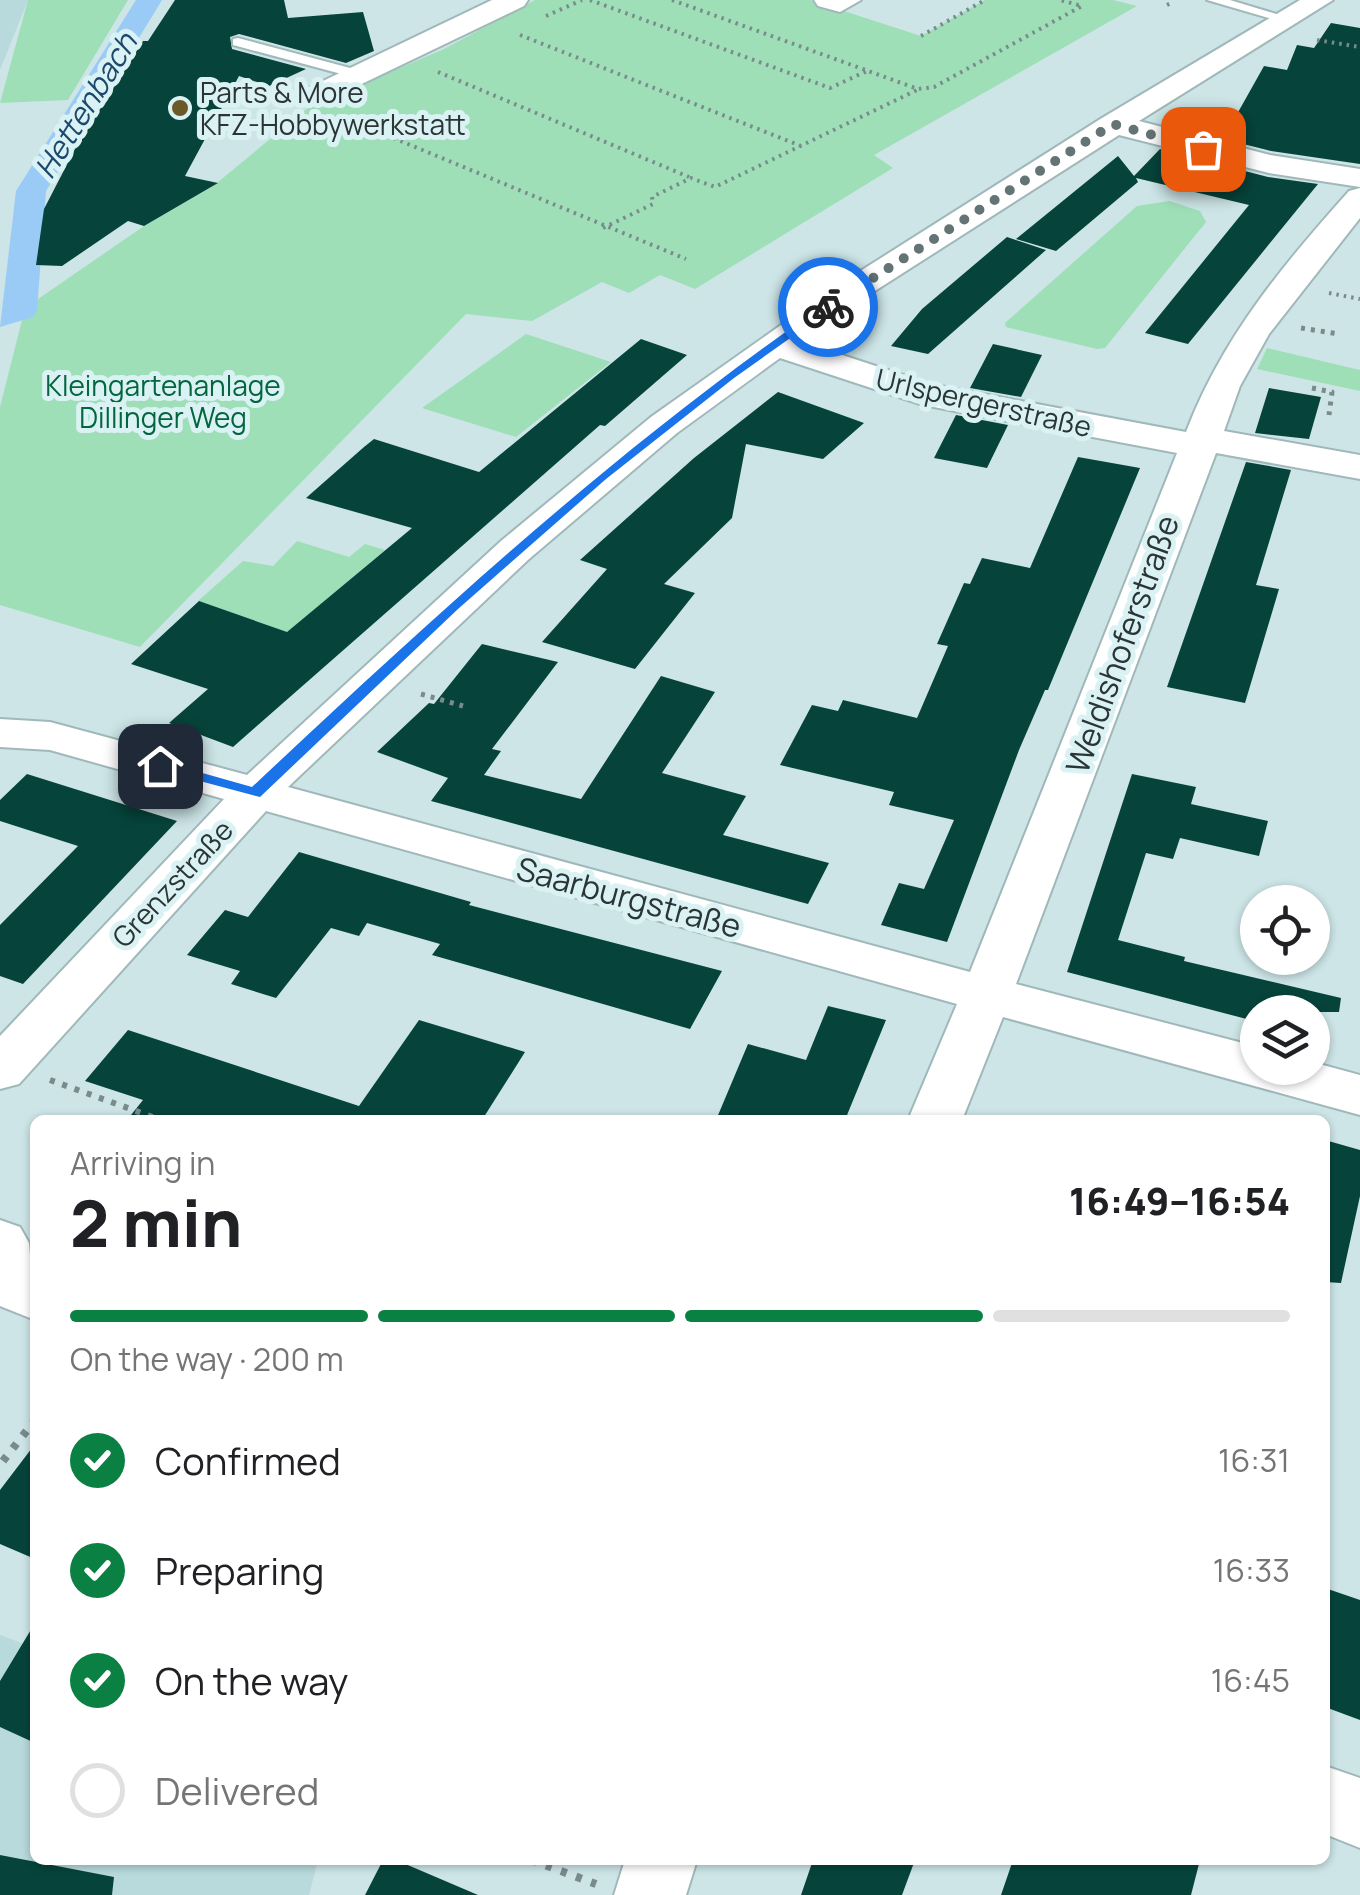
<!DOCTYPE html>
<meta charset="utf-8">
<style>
body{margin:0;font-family:Manrope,sans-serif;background:#f2f2f2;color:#202124;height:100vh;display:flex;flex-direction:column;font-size:38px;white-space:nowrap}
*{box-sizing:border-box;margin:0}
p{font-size:32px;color:#757577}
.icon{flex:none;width:55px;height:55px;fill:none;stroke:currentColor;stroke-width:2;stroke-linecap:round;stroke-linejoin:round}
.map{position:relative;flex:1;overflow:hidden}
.sheet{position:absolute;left:30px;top:1115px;width:1300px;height:750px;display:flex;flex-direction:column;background:#fff;border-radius:15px;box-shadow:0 2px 8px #0004}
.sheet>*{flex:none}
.buttons{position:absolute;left:1240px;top:885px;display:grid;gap:20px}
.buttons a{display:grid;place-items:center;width:90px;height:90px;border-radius:50%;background:#fff;box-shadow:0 2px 8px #0004;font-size:50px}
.pin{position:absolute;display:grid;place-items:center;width:85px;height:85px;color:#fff;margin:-42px;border-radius:20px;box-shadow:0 5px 15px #0006}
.courier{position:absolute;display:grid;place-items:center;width:100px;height:100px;margin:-50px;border:8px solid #1a73e8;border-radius:50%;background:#fff;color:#222;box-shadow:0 2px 12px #0007}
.head em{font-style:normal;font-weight:800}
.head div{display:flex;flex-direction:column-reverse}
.head{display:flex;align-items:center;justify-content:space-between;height:170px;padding:0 40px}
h1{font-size:65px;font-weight:800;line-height:75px}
.bar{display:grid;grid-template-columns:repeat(4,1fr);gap:15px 10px;align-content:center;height:120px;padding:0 40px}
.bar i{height:12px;border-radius:8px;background:#e0e0e0}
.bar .current{background:#0b8043}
.bar p{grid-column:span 4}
ol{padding:0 40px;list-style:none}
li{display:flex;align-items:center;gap:30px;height:110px}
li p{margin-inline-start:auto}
li .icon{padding:10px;border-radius:50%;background:#0b8043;color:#fff;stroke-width:4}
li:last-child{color:#757577}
li i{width:55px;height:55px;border:5px solid #e0e0e0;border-radius:50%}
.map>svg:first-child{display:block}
.built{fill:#b8dadc}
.green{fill:#9edfb8}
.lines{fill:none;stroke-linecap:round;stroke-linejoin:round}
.canal{fill:#9acbf6;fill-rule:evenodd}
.building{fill:#06443b}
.lane-casing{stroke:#a0b8ba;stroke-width:4}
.street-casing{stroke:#a0b8ba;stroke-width:4}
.path-far3{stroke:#7a8b8c;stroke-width:4;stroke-dasharray:2.5 5;stroke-linecap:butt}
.path-far2{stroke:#7a8b8c;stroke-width:5;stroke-dasharray:4 6;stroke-linecap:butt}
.path-far1{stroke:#7a8b8c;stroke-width:6;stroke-dasharray:5 8;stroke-linecap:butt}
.path{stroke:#7a8b8c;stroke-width:8;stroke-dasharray:6 10;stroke-linecap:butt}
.lane{fill:#fff;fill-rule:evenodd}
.street{fill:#fff;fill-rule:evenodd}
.route{fill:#1a73e8}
.done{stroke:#647374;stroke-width:10;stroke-dasharray:0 18}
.poi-dot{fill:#6a5a28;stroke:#daf2f4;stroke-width:4}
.labels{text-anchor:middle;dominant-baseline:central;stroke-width:10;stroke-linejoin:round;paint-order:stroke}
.far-poi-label{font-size:28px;fill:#2c3536;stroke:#daf2f4;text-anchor:start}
.far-park-label{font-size:28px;fill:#03663e;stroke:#daf2f4}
.far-street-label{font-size:28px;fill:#2c3536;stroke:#daf2f4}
.far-water-label{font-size:30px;font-style:italic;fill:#1b486c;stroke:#daf2f4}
.street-label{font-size:32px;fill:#2c3536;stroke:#daf2f4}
</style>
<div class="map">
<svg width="1360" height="1895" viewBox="0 0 1360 1895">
<rect width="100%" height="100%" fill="#cde5e7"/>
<!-- built -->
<path class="built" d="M 0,0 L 28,0 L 0,70 Z
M 0,1635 L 35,1648 L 35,1860 L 318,1860 L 309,1895 L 0,1895 Z"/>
<!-- green -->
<path class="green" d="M 28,0 L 128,0 L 68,100 L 0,103 Z
M 535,0 L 810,0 L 921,36 L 985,0 L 1113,0 L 1137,6 L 874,155 L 893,168 L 695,289 L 660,275 L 629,293 L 602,282 L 532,321 L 466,314 L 140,647 L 0,605 L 0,407 L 25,308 L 144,226 L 212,187 L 310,106 L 444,49 Z
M 1169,201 L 1200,211 L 1206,222 L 1105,348 L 1097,349 L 1006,327 L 1005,323 L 1137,206 Z
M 526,334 L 611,362 L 516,437 L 422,408 Z
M 1267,348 L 1360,370 L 1360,391 L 1257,369 Z
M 297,541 L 349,557 L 365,544 L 385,550 L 266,650 L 253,620 L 198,601 L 243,561 L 273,566 Z"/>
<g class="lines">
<!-- canal -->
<path class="canal" d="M 136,0 L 162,0 L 46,191 L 37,310 L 33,317 L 0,327 L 16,191 Z"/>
</g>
<!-- building -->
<path class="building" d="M 175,0 L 284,0 L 288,18 L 363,12 L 374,51 L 346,63 L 239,34 L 230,37 L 232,49 L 306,69 L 269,86 L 239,76 L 185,176 L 218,183 L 144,226 L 128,221 L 62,266 L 36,265 L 44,209 L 76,147 L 143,41 L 148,41 Z
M 1331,23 L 1360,28 L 1360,164 L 1271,151 L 1180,128 L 1192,115 L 1232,123 L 1264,66 L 1287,70 L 1297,45 L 1314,48 Z
M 1160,149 L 1268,177 L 1318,184 L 1188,344 L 1145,333 L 1249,205 L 1136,178 L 1138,182 L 1056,251 L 1016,239 L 1118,156 L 1134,176 Z
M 1007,237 L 1046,250 L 928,354 L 891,346 L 922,309 Z
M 641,339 L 687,355 L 605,426 L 600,425 L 233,747 L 169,723 L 208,689 L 131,664 L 199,601 L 287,632 L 412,528 L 306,498 L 364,447 L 374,439 L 479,472 Z
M 993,344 L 1042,355 L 1021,397 L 970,388 Z
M 1269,388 L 1321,397 L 1309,439 L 1255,433 Z
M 778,392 L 864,423 L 823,459 L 746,444 L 732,518 L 664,584 L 695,593 L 635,669 L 542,642 L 607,569 L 580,560 L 694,458 Z
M 956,415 L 1008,425 L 987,468 L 934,458 Z
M 1078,457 L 1140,468 L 1048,690 L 1045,690 L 1019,750 L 947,942 L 881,925 L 899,883 L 924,889 L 954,820 L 889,805 L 894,792 L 780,765 L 812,705 L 838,711 L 843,700 L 917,718 L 948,646 L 937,644 L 964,583 L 970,584 L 982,558 L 1030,568 Z
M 1246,462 L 1291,470 L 1256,585 L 1279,589 L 1245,703 L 1167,687 Z
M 482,644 L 558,662 L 492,749 L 501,751 L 484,775 L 581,799 L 661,676 L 715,692 L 662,773 L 746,796 L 723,835 L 829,863 L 808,904 L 431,801 L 448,778 L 377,752 L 429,703 L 434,704 Z
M 27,774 L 177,821 L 23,984 L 0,976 L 0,925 L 78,846 L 0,821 L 0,800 Z
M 1132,774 L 1196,787 L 1191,804 L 1268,821 L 1259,856 L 1180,838 L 1173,859 L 1146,853 L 1118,940 L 1185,957 L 1184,961 L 1341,998 L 1339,1012 L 1258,1012 L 1258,1022 L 1067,972 Z
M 299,852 L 471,902 L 469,905 L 722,971 L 690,1029 L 432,955 L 440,944 L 367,923 L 359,936 L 331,928 L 276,998 L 231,984 L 240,971 L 187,955 L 225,910 L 248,917 Z
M 828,1006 L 886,1020 L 845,1120 L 716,1120 L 748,1044 L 806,1060 Z
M 419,1020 L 525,1052 L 482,1120 L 127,1120 L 143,1100 L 85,1081 L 128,1030 L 359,1106 Z
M 1325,1140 L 1360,1150 L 1360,1196 L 1341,1283 L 1325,1282 Z
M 35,1444 L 35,1559 L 0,1544 L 0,1490 Z
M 1325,1588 L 1360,1600 L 1360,1720 L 1325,1707 Z
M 35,1623 L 35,1743 L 0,1727 L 0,1681 Z
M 0,1855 L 114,1877 L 112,1895 L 0,1895 Z
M 383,1860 L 396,1860 L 478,1895 L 365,1895 Z
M 813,1860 L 915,1860 L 902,1895 L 801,1895 Z
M 1013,1860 L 1200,1860 L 1191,1895 L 1001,1895 Z"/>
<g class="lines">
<!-- lane casing -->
<g class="lane-casing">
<path id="lane" d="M 1207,0 L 1230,0 L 1293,19 L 1286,23 Z
M 238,38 L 365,72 L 367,75 L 360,79 L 233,45 L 233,39 Z"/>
</g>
<!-- street casing -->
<g class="street-casing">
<path id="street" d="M 492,0 L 528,0 L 524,6 L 320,104 L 300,104 L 295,98 L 300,92 Z
M 814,0 L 861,0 L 840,12 L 818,6 Z
M 1300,0 L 1333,0 L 1139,121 L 1270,155 L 1360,169 L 1360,187 L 1269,173 L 1119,135 L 856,303 L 803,342 L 930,384 L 1186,432 C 1222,338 1282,266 1349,191 L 1360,188 L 1360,218 L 1269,334 L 1240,386 L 1224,431 L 1360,455 L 1360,479 L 1216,453 L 1016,984 L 1258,1047 L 1258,1068 L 1312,1068 L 1312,1062 L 1360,1075 L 1360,1115 L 1003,1017 L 962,1120 L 908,1120 L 957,1004 L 266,811 L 19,1084 L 0,1089 L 0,1036 L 224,799 L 50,750 L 0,747 L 0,719 L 50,722 L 247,775 L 501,541 L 651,417 L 832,289 L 1102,118 ZM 780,358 L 923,405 L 1177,453 L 970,972 L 288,787 L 529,559 L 677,433 Z
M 0,1220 L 20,1227 L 29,1243 L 31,1268 L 35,1270 L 35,1320 L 0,1306 Z
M 1325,1766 L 1360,1778 L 1360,1848 L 1325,1834 Z
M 625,1860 L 697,1860 L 686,1895 L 614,1895 Z"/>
</g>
<!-- path-far3 -->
<path class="path-far3" d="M 590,0 L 830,88 L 867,71
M 672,0 L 918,89 L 934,87 L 1082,6 L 1060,0
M 1167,5 L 1173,2
M 546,16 L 582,0
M 520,35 L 801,146
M 921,36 L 985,0
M 1317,40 L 1360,47
M 438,72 L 689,177
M 345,118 L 686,259
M 603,228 L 653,204 L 652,197 L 691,178 L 715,187 L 917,90
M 1329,293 L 1360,299"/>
<!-- path-far2 -->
<path class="path-far2" d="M 1301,328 L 1339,334
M 1312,388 L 1332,392 L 1329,415
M 421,694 L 463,706"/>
<!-- path-far1 -->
<path class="path-far1" d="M 50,1080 L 161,1120"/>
<!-- path -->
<path class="path" d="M 3,1461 L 35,1420
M 531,1860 L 596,1884"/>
<!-- lane -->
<use href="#lane" class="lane"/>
<!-- street -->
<use href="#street" class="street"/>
</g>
<!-- route -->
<path class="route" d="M 824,305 L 834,307 L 734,378 L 606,479 L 458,609 L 260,797 L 155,769 L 155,763 L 160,761 L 252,787 C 437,614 615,449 824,305 Z"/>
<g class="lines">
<!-- done -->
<path class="done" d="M 828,307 L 1113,124 L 1203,149"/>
</g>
<!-- markers -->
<circle class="poi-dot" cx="180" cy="108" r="10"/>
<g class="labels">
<!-- far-poi labels -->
<g class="far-poi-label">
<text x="200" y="92">Parts &amp; More<tspan x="200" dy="32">KFZ-Hobbywerkstatt</tspan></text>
</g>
<!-- far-park labels -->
<g class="far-park-label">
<text x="163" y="385">Kleingartenanlage<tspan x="163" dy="32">Dillinger Weg</tspan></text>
</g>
<!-- far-street labels -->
<g class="far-street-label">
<text transform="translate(984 402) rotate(13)">Urlspergerstraße</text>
<text transform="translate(172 883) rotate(-47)">Grenzstraße</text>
</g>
<!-- far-water labels -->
<g class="far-water-label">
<text transform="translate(85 105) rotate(-58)">Hettenbach</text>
</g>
<!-- street labels -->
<g class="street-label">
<text transform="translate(1122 644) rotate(-70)">Weldishoferstraße</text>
<text transform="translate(629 897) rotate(15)">Saarburgstraße</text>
</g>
</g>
</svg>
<div class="buttons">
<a><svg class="icon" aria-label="locate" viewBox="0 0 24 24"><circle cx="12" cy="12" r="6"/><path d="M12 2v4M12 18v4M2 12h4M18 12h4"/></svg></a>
<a><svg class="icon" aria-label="layers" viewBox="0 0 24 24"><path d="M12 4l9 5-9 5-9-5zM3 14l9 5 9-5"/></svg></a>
</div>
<div class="pin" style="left:1203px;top:149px;background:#ea580c"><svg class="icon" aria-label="bag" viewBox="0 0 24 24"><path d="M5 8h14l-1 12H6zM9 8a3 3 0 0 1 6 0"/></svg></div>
<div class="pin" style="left:160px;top:766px;background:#1f2937"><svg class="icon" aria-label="home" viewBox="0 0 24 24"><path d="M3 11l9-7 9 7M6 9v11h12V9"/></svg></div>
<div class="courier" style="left:828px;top:307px"><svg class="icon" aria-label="bike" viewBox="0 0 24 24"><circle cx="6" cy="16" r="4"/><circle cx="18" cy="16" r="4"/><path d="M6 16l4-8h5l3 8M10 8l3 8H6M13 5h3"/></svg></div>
<section class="sheet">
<div class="head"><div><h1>2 min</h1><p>Arriving in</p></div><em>16:49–16:54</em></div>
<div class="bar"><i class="current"></i><i class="current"></i><i class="current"></i><i></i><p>On the way · 200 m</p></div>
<ol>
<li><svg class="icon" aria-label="check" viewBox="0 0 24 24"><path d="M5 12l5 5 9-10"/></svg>Confirmed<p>16:31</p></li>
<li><svg class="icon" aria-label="check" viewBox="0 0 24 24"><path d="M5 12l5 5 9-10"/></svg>Preparing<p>16:33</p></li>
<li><svg class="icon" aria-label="check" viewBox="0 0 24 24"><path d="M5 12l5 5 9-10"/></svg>On the way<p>16:45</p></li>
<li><i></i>Delivered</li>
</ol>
</section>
</div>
